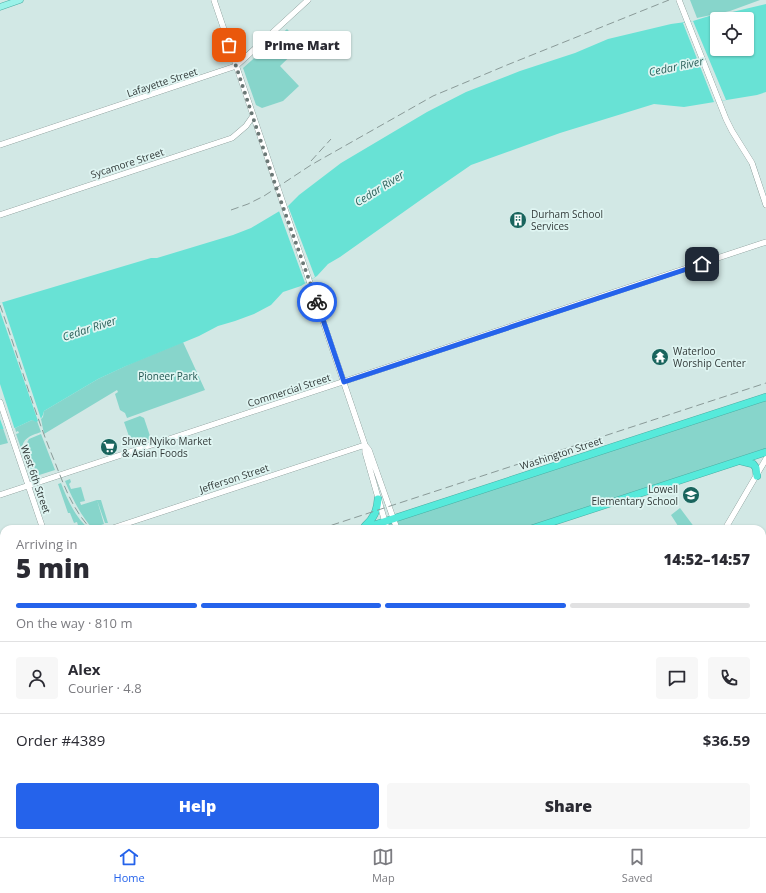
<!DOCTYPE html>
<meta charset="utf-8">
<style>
body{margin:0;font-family:"Open Sans",sans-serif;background:#f7f7f7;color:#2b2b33;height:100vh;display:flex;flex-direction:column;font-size:15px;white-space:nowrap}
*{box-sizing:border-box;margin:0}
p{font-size:13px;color:#7c7c81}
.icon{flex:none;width:22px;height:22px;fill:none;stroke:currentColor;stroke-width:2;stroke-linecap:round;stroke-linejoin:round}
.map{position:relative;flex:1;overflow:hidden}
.sheet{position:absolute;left:0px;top:525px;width:766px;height:312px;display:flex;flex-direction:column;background:#fff;border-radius:12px 12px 0 0;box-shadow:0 1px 3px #0004}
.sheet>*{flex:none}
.tools{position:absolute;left:710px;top:12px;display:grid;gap:8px}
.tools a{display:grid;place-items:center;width:44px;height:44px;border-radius:4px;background:#fff;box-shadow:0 1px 3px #0004;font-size:20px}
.pin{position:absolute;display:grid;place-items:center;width:34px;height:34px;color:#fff;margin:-17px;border-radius:8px;box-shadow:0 2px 6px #0006}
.courier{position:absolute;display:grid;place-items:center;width:40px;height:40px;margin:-20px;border:3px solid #2563eb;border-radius:50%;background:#fff;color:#222;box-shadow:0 1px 5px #0007}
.bubble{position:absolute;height:28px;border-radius:4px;background:#fff;box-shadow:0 1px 3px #0004;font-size:13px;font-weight:800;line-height:28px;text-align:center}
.head em{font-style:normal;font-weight:800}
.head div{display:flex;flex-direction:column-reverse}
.head{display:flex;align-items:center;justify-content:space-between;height:68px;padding:0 16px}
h1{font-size:26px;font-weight:800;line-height:30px}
.bar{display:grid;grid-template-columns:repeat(4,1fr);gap:6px 4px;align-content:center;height:48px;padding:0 16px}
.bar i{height:5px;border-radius:3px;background:#e1e1e2}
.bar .selected{background:#2563eb}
.bar p{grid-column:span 4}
.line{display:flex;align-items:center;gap:10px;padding:0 16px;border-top:1px solid #e1e1e2}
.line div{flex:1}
.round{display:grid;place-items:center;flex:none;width:42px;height:42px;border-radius:4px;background:#f7f7f7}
.cta{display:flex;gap:8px;margin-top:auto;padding:8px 16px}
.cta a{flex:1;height:46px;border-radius:4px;background:#2563eb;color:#fff;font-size:16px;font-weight:800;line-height:46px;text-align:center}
.cta a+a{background:#f7f7f7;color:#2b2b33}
.tab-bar{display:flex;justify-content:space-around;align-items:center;height:56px;border-top:1px solid #e1e1e2;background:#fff;font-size:11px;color:#7c7c81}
.tab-bar a{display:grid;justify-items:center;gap:2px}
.tab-bar .selected{color:#2563eb}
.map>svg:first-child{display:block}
.green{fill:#87d5cb}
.water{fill:#68e2d5;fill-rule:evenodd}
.pier{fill:#d2e8e5}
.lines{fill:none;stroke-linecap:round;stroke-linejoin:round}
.secondary-casing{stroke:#6e827f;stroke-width:6}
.primary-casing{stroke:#4aada3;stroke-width:7}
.highway-casing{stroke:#4aada3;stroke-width:8}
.secondary{stroke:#fff;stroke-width:5.5}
.primary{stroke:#9af2e9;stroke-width:6}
.highway{stroke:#56eadb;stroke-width:7}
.rail{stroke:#8a9a98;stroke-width:1;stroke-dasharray:8 4;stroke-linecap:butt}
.done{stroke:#6b7876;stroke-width:4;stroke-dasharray:0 7.2}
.route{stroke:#2563eb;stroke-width:5}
.labels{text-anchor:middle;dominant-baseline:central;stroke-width:3.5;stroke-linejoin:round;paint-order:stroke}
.street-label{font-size:10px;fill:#333b3a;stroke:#dff5f2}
.poi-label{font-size:10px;fill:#333b3a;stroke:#dff5f2;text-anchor:start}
.park-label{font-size:10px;fill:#235752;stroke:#dff5f2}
.water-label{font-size:11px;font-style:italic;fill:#2e625c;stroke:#dff5f2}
</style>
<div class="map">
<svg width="766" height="837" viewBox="0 0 766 837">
<rect width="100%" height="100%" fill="#d2e8e5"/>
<!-- green -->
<path class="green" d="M 690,0 L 760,0 L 730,11 L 697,18 Z
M 287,29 L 302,45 L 280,66 L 299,86 L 283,101 L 262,108 L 256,105 L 243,68 Z
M 183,342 L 205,390 L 127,418 L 125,413 L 120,410 L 115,394 L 118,392 L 117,390 L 44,434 L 41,419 L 43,417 L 44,411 L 98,379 L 132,363 Z
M 766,396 L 766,451 L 531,529 L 362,529 Z
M 140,416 L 144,418 L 151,439 L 132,445 L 124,422 Z
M 32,420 L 37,421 L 41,432 C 30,436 22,438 22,451 L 16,434 L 19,433 L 18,431 L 16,432 L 15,428 Z
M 3,428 L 8,443 L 0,445 L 0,429 Z
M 41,434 L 55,470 L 33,477 L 24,448 L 29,439 Z
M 70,479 L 71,482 L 69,484 L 71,489 L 81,487 L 85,501 L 80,502 L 81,505 L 97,500 L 104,524 L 92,528 C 80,514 72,498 65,481 Z
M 61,483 C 67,499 75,517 89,529 L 79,529 L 77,522 L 74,523 L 70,513 L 68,513 L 58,484 Z
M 97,500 L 101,500 L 108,523 L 105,523 Z
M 680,508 L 695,528 L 693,529 L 680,529 L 671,515 Z
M 4,684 L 4,701 L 0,702 L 0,686 Z"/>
<!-- water -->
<path class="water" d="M 766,4 L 766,92 L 757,95 L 684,107 L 654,104 L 560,133 L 471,165 L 429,194 L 340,257 L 328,264 L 317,276 L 301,286 L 283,292 L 271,305 L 254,314 L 235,321 L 218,326 L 199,336 L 126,366 L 98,379 L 44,411 C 43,416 41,420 36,422 L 32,420 L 15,428 L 0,429 L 0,303 L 151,258 L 157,258 L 233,235 L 251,228 L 288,206 L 299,195 L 341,163 L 427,112 L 466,92 L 520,71 L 575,53 L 608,39 L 671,24 L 693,21 L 719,13 L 728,13 ZM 717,19 L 747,19 L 747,49 L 717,49 Z"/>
<!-- pier -->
<path class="pier" d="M 693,21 L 726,100 L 714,102 L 683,23 Z
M 288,206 L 315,277 L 305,283 L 279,211 Z
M 2,302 L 41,419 L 38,421 L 0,311 L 0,303 Z
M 0,384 L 15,430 L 4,430 L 0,419 Z"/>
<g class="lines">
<!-- secondary casing -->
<g class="secondary-casing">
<path id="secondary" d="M 214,0 L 365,445 L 369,450 L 397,529
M 679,0 L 726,119 L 732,131 L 752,163 L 766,205
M 0,145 L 236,66 L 308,0
M 0,215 L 232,138 L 246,126 L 253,116
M 0,402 L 43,529
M 365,445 L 365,452 L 387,529
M 0,495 L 766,242
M 110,529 L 365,445
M 725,529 L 766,459
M 0,565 L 4,564
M 0,611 L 4,623
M 0,644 L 4,643
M 0,773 L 4,772
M 762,775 L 766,778
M 72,833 L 73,837
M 350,833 L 352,837
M 633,833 L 640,837
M 131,837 L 131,833
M 544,837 L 546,833"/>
</g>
<!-- primary casing -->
<g class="primary-casing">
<path id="primary" d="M 0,7 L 20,0
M 0,705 L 4,704"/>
</g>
<!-- highway casing -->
<g class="highway-casing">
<path id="highway" d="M 741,461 L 753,464 L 756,468 L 757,476
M 365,526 C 374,518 377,511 378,499
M 362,529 L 766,397
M 531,529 L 766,452
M 0,660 L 4,659
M 0,673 L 4,672"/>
</g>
<!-- secondary -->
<use href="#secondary" class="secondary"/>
<!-- primary -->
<use href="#primary" class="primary"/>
<!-- highway -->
<use href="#highway" class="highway"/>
<!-- rail -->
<path class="rail" d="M 311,161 L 331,139
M 231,210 L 248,204 L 264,196 L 311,165 L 433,96 L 507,65 L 669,0
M 0,305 C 18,356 33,409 54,460 C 64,485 72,509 91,529
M 320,529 L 766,383"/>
</g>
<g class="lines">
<!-- done -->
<path class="done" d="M 229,45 L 278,193 L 317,302"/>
<!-- route -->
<path class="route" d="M 317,302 L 344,382 L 702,264"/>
</g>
<!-- icons -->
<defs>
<g id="building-disc" transform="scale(0.9)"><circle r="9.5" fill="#19645d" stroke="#dff5f2"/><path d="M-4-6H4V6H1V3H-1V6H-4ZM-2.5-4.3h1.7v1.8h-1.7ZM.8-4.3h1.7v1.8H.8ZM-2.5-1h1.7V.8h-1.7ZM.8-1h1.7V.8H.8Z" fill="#fff"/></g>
<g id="temple-disc" transform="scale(0.9)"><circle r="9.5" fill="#19645d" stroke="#dff5f2"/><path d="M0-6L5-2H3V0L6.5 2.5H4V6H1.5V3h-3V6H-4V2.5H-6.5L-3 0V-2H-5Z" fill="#fff"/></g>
<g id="supermarket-disc" transform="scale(0.9)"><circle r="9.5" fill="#19645d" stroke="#dff5f2"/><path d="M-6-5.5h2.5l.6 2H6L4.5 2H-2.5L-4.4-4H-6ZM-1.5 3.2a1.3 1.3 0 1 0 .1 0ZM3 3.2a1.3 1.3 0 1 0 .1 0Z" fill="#fff"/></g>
<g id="school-disc" transform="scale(0.9)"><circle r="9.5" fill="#19645d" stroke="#dff5f2"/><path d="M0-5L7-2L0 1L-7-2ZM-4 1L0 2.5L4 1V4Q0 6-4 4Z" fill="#fff"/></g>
</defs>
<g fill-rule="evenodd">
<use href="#building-disc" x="518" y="220"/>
<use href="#temple-disc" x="660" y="357"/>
<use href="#supermarket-disc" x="109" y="447"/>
<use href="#school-disc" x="691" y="495"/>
</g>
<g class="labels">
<!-- street labels -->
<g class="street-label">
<text transform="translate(162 82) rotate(-18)">Lafayette Street</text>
<text transform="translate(127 163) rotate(-18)">Sycamore Street</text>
<text transform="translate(289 390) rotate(-18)">Commercial Street</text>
<text transform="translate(561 453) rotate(-18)">Washington Street</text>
<text transform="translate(234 478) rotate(-18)">Jefferson Street</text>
<text transform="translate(36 479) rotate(71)">West 6th Street</text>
</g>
<!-- poi labels -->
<g class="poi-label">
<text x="531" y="214">Durham School<tspan x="531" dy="12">Services</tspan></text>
<text x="673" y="351">Waterloo<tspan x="673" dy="12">Worship Center</tspan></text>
<text x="122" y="441">Shwe Nyiko Market<tspan x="122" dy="12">&amp; Asian Foods</tspan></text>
<text x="678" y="489" text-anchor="end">Lowell<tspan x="678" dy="12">Elementary School</tspan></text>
</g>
<!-- park labels -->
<g class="park-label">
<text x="168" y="376">Pioneer Park</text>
</g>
<!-- water labels -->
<g class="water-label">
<text transform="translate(676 66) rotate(-12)">Cedar River</text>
<text transform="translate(379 188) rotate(-32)">Cedar River</text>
<text transform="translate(89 328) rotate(-18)">Cedar River</text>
</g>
</g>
</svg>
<div class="tools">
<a><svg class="icon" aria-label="locate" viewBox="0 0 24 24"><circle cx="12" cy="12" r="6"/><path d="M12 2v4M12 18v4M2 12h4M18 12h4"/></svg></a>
</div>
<div class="pin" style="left:229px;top:45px;background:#ea580c"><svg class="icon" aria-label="bag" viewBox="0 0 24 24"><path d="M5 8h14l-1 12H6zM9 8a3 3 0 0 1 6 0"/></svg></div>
<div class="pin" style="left:702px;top:264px;background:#1f2937"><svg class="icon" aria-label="home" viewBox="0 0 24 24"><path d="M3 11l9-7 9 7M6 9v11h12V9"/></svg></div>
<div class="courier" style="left:317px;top:302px"><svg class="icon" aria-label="bike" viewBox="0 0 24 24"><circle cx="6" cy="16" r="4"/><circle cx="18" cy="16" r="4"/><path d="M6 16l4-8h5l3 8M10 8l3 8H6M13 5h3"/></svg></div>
<div class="bubble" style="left:253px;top:31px;width:98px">Prime Mart</div>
<section class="sheet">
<div class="head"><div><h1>5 min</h1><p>Arriving in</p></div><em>14:52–14:57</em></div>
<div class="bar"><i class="selected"></i><i class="selected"></i><i class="selected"></i><i></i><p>On the way · 810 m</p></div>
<div class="line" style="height:72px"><a class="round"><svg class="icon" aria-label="person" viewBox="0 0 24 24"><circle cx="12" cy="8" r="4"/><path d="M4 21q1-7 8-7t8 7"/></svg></a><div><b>Alex</b><p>Courier · 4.8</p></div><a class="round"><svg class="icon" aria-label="chat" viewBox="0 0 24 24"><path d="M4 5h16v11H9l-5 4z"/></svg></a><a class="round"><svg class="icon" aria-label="phone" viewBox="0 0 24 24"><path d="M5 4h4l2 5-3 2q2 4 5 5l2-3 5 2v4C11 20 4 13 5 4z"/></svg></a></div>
<div class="line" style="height:52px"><div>Order #4389</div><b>$36.59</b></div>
<div class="cta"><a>Help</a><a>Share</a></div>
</section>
</div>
<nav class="tab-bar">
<a class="selected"><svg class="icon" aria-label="home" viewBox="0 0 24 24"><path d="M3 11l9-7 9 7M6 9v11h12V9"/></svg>Home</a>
<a><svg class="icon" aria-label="map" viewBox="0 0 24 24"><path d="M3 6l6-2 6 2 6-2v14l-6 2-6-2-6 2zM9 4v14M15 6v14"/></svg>Map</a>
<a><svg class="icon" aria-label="saved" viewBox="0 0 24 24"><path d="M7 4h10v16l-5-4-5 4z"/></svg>Saved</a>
</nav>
